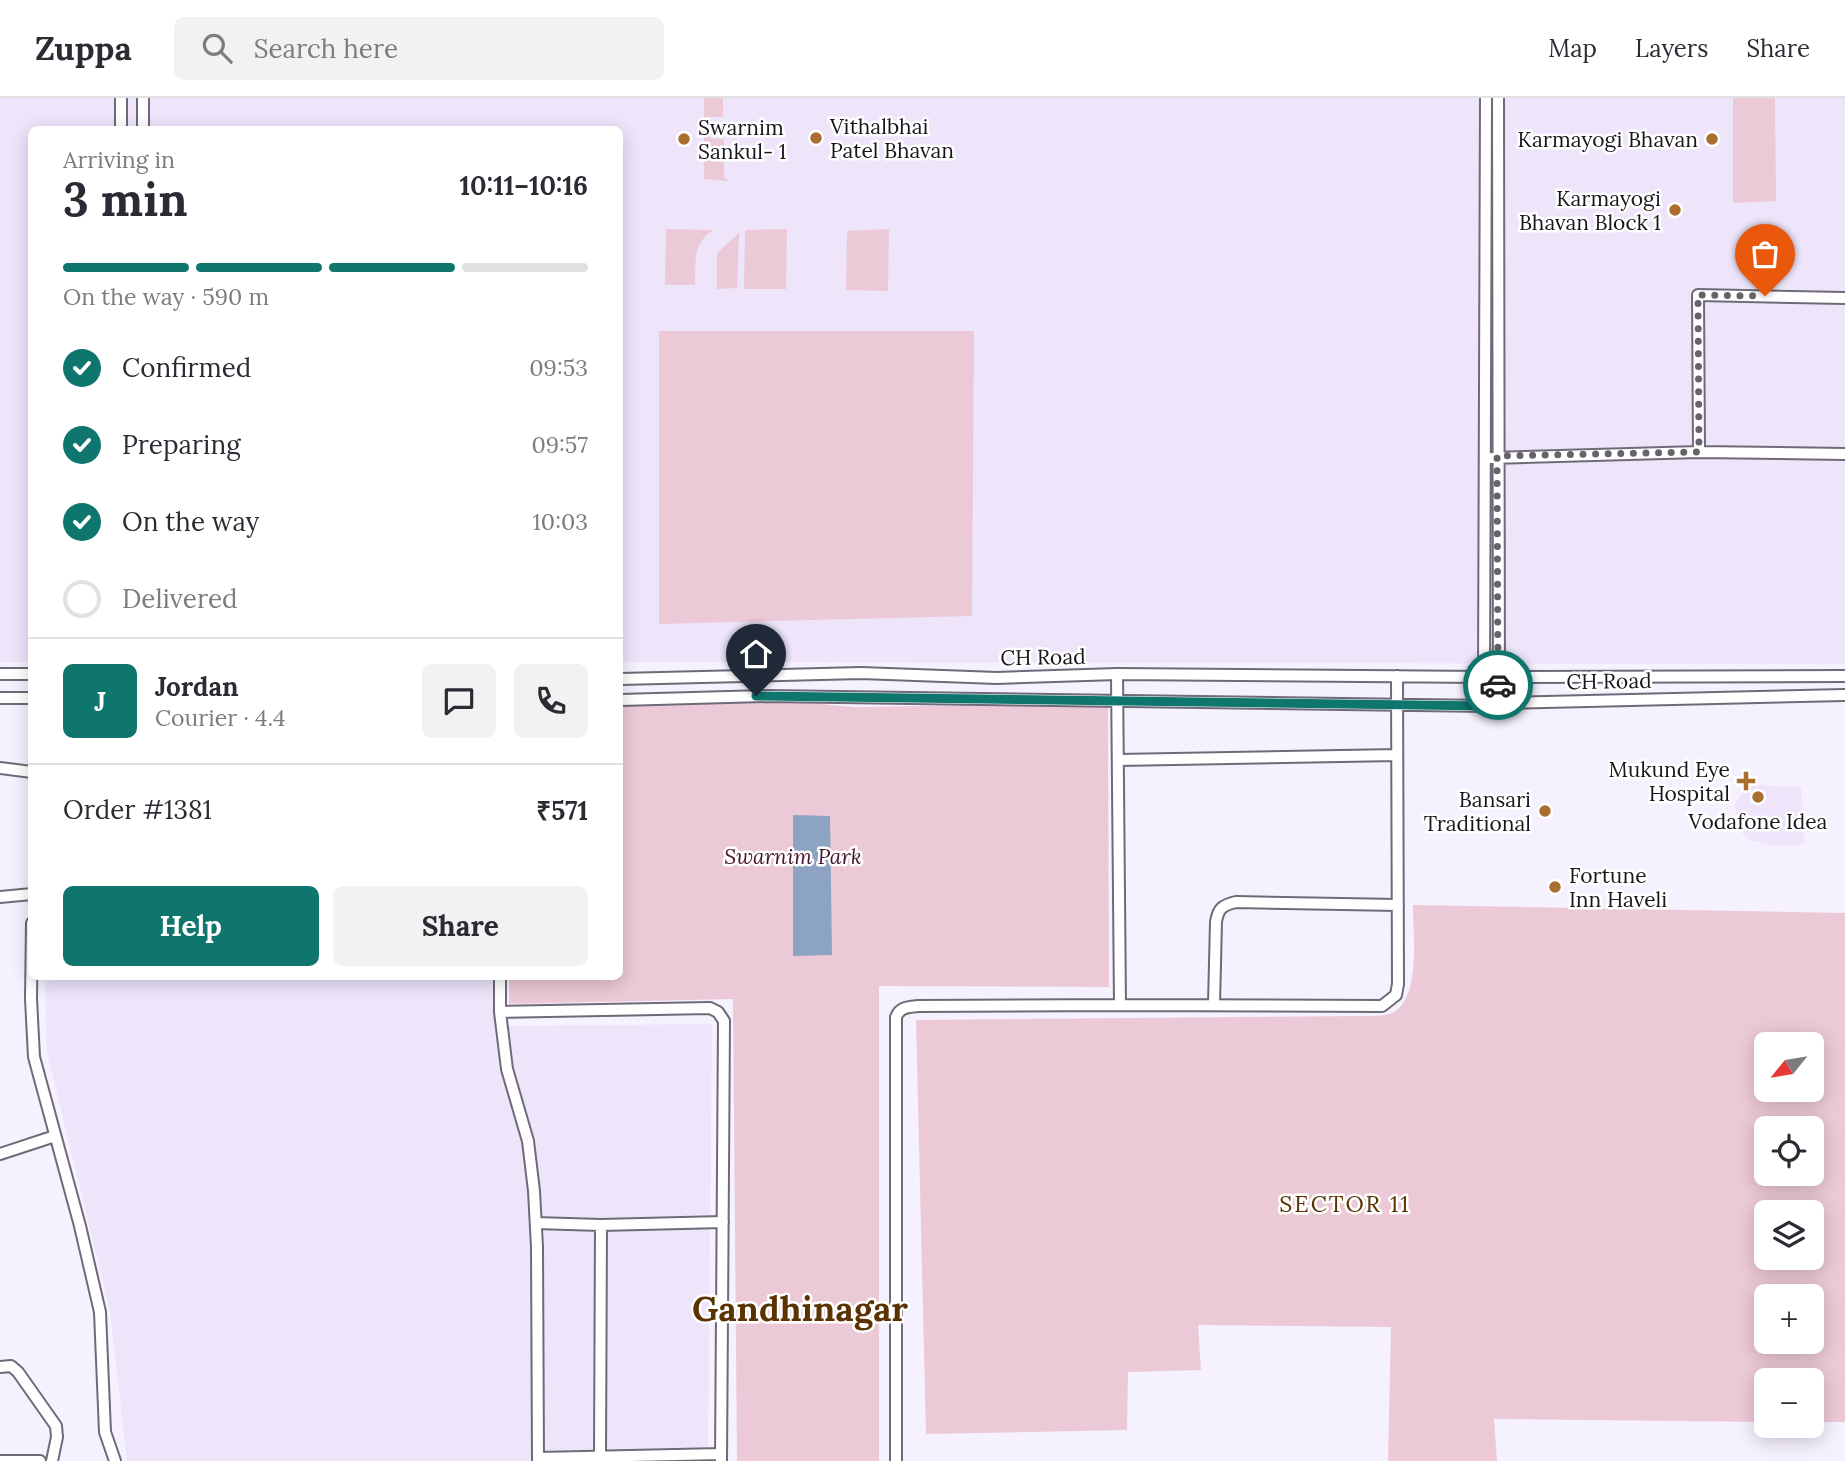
<!DOCTYPE html>
<meta charset="utf-8">
<style>
body{margin:0;font-family:Lora,serif;background:#f2f2f3;color:#2b2b33;height:100vh;display:flex;flex-direction:column;font-size:26px;white-space:nowrap}
*{box-sizing:border-box;margin:0}
p{font-size:23px;color:#7c7c81}
.icon{flex:none;width:38px;height:38px;fill:none;stroke:currentColor;stroke-width:2;stroke-linecap:round;stroke-linejoin:round}
.map{position:relative;flex:1;overflow:hidden}
.sheet{position:absolute;left:28px;top:28px;width:595px;height:854px;display:flex;flex-direction:column;background:#fff;border-radius:10px;box-shadow:0 4px 18px #0003}
.sheet>*{flex:none}
.needle{width:46px;rotate:240deg}
.tools{position:absolute;left:1754px;top:934px;display:grid;gap:14px}
.tools a{display:grid;place-items:center;width:70px;height:70px;border-radius:10px;background:#fff;box-shadow:0 4px 18px #0003;font-size:35px}
.pin{position:absolute;display:grid;place-items:center;width:60px;height:60px;color:#fff;margin:-72px -30px;border-radius:50% 50% 50% 0;rotate:-45deg;box-shadow:0 0 7px #0007}
.pin .icon{rotate:45deg}
.courier{position:absolute;display:grid;place-items:center;width:70px;height:70px;margin:-35px;border:5px solid #0f766e;border-radius:50%;background:#fff;color:#222;box-shadow:0 2px 9px #0007}
.head em{font-style:normal;font-weight:700}
.head div{display:flex;flex-direction:column-reverse}
.head{display:flex;align-items:center;justify-content:space-between;height:119px;padding:0 35px}
h1{font-size:46px;font-weight:700;line-height:52px}
.bar{display:grid;grid-template-columns:repeat(4,1fr);gap:10px 7px;align-content:center;height:84px;padding:0 35px}
.bar i{height:9px;border-radius:5px;background:#e1e1e2}
.bar .selected{background:#0f766e}
.bar p{grid-column:span 4}
.line{display:flex;align-items:center;gap:18px;padding:0 35px;border-top:2px solid #e1e1e2}
.line div{flex:1}
.round{display:grid;place-items:center;flex:none;width:74px;height:74px;border-radius:10px;background:#f2f2f3}
ol{padding:0 35px;list-style:none}
li{display:flex;align-items:center;gap:21px;height:77px}
li p{margin-inline-start:auto}
li .icon{padding:7px;border-radius:50%;background:#0f766e;color:#fff;stroke-width:4}
li:last-child{color:#7c7c81}
li i{width:38px;height:38px;border:4px solid #e1e1e2;border-radius:50%}
.cta{display:flex;gap:14px;margin-top:auto;padding:14px 35px}
.cta a{flex:1;height:80px;border-radius:10px;background:#0f766e;color:#fff;font-size:28px;font-weight:700;line-height:80px;text-align:center}
.cta a+a{background:#f2f2f3;color:#2b2b33}
header{display:flex;align-items:center;gap:42px;box-sizing:border-box;height:98px;padding:0 35px;background:#fff;border-bottom:2px solid #e1e1e2}
header strong{font-size:33px}
nav{display:flex;gap:38px;margin-inline-start:auto;font-size:24px}
.search{width:490px;height:63px;background:#f2f2f3;display:flex;align-items:center;gap:18px;box-sizing:border-box;padding:0 24px;border-radius:10px;color:#7c7c81;font-size:26px}
.map>svg:first-child{display:block}
.built{fill:#eee5fb}
.green{fill:#ecc9d6;fill-rule:evenodd}
.water{fill:#8da3c3}
.lines{fill:none;stroke-linecap:round;stroke-linejoin:round}
.minor-casing{stroke:#6f6a77;stroke-width:14}
.minor{stroke:#fff;stroke-width:10}
.done{stroke:#66636a;stroke-width:7;stroke-dasharray:0 12.6}
.route{stroke:#0f766e;stroke-width:9}
.poi-dot{fill:#aa6f30;stroke:#fff;stroke-width:2.5}
.labels{text-anchor:middle;dominant-baseline:central;stroke-width:5;stroke-linejoin:round;paint-order:stroke}
.poi-label{font-size:21px;fill:#18161b;stroke:#fff;text-anchor:end}
.street-label{font-size:21px;fill:#18161b;stroke:#fff}
.park-label{font-size:21px;font-style:italic;fill:#47142d;stroke:#fff}
.neighbourhood-label{font-size:23px;letter-spacing:2px;fill:#5a3302;stroke:#fff}
.town-label{font-size:35px;font-weight:bold;fill:#5a3302;stroke:#fff}
</style>
<header>
<strong>Zuppa</strong>
<div class="search"><svg class="icon" aria-label="search" viewBox="0 0 24 24"><circle cx="10" cy="10" r="6"/><path d="M15 15l6 6"/></svg>Search here</div>
<nav><a>Map</a><a>Layers</a><a>Share</a></nav>
</header>
<div class="map">
<svg width="1845" height="1363" viewBox="0 0 1845 1363">
<rect width="100%" height="100%" fill="#f6f1fe"/>
<!-- built -->
<path class="built" d="M 0,0 L 1845,0 L 1845,566 L 620,564 L 620,32 L 32,32 L 31,564 L 0,564 Z
M 1760,687 L 1801,689 L 1805,746 L 1778,748 L 1762,745 L 1750,742 L 1739,732 L 1735,707 L 1745,689 Z
M 45,879 L 497,879 L 501,928 L 712,926 L 708,1363 L 127,1363 L 110,1213 L 47,955 Z"/>
<!-- green -->
<path class="green" d="M 704,0 L 723,0 L 723,19 L 709,19 L 709,40 L 724,41 L 724,80 L 729,83 L 704,81 Z
M 1733,0 L 1775,0 L 1776,103 L 1733,105 Z
M 666,131 L 713,132 C 692,146 696,164 695,187 L 665,187 Z
M 787,131 L 786,191 L 744,191 L 745,132 Z
M 889,131 L 888,193 L 846,192 L 847,133 Z
M 739,135 L 737,190 L 717,191 L 717,155 Z
M 659,233 L 974,233 L 972,518 L 659,526 Z
M 788,603 L 854,609 L 1108,605 L 1109,889 L 879,888 L 879,1363 L 737,1363 L 733,901 L 509,906 L 509,879 L 620,878 L 620,606 Z
M 1413,807 L 1845,815 L 1845,1324 L 1811,1324 L 1811,1283 L 1766,1283 L 1766,1324 L 1494,1321 L 1497,1363 L 1388,1363 L 1391,1229 L 1198,1227 L 1201,1272 L 1128,1274 L 1127,1332 L 926,1336 L 916,922 L 1367,918 C 1375,918 1387,918 1394,914 C 1421,898 1413,835 1413,807 ZM 1766,947 L 1811,947 L 1811,992 L 1766,992 ZM 1766,1031 L 1811,1031 L 1811,1076 L 1766,1076 ZM 1766,1115 L 1811,1115 L 1811,1160 L 1766,1160 ZM 1766,1199 L 1811,1199 L 1811,1244 L 1766,1244 Z"/>
<!-- water -->
<path class="water" d="M 793,717 L 830,718 L 832,857 L 793,858 Z"/>
<g class="lines">
<!-- minor casing -->
<g class="minor-casing">
<path id="minor" d="M 143,0 L 143,32
M 1486,0 L 1484,579 L 1488,608
M 1498,0 L 1499,605
M 121,32 L 121,0
M 1699,354 L 1698,197 L 1845,200
M 1491,360 L 1699,354 L 1845,356
M 0,576 L 32,576
M 620,581 L 861,575 L 997,580 L 1117,576 L 1484,579 L 1845,578
M 0,600 L 32,600
M 620,602 L 768,598 L 1488,608 L 1499,605 L 1845,597
M 1118,662 L 1397,657
M 0,670 L 32,674
M 0,799 L 32,796
M 32,825 L 31,901 L 34,959 L 80,1128 L 100,1214 L 105,1334 L 115,1363
M 500,878 L 500,914 L 710,910 L 718,914 L 724,923 L 721,1363
M 1214,906 L 1216,824 C 1218,811 1222,807 1236,804 L 1398,807
M 1120,907 L 1382,908 L 1396,897 L 1398,886 L 1397,578
M 500,914 L 507,971 L 528,1043 L 534,1093 L 537,1149 L 538,1363
M 0,1056 L 55,1038
M 536,1125 L 601,1127 L 723,1124
M 0,1269 L 11,1268 L 18,1274 L 56,1328 L 57,1339 L 52,1363
M 600,1359 L 601,1127
M 538,1360 L 721,1356
M 0,1363 L 40,1363
M 896,1363 L 896,919 C 900,909 908,909 918,908 L 1120,907 L 1117,576"/>
</g>
<!-- minor -->
<use href="#minor" class="minor"/>
</g>
<g class="lines">
<!-- done -->
<path class="done" d="M 1498,587 L 1497,358 L 1699,354 L 1698,197 L 1765,198"/>
<!-- route -->
<path class="route" d="M 756,598 L 1488,608 L 1499,605 L 1498,587"/>
</g>
<!-- markers -->
<g class="poi-dot">
<circle cx="816" cy="40" r="7"/>
<circle cx="684" cy="41" r="7"/>
<circle cx="1712" cy="41" r="7"/>
<circle cx="1675" cy="112" r="7"/>
<path d="M1742.5 672.5h7v7h7v7h-7v7h-7v-7h-7v-7h7z"/>
<circle cx="1758" cy="699" r="7"/>
<circle cx="1545" cy="713" r="7"/>
<circle cx="1555" cy="789" r="7"/>
</g>
<g class="labels">
<!-- poi labels -->
<g class="poi-label">
<text x="830" y="28" text-anchor="start">Vithalbhai<tspan x="830" dy="24">Patel Bhavan</tspan></text>
<text x="698" y="29" text-anchor="start">Swarnim<tspan x="698" dy="24">Sankul- 1</tspan></text>
<text x="1698" y="41">Karmayogi Bhavan</text>
<text x="1661" y="100">Karmayogi<tspan x="1661" dy="24">Bhavan Block 1</tspan></text>
<text x="1730" y="671">Mukund Eye<tspan x="1730" dy="24">Hospital</tspan></text>
<text x="1531" y="701">Bansari<tspan x="1531" dy="24">Traditional</tspan></text>
<text x="1758" y="723" text-anchor="middle">Vodafone Idea</text>
<text x="1569" y="777" text-anchor="start">Fortune<tspan x="1569" dy="24">Inn Haveli</tspan></text>
</g>
<!-- street labels -->
<g class="street-label">
<text transform="translate(1043 559) rotate(-1)">CH Road</text>
<text transform="translate(1609 583) rotate(-1)">CH Road</text>
</g>
<!-- park labels -->
<g class="park-label">
<text x="793" y="758">Swarnim Park</text>
</g>
<!-- neighbourhood labels -->
<g class="neighbourhood-label">
<text x="1345" y="1105">SECTOR 11</text>
</g>
<!-- town labels -->
<g class="town-label">
<text x="800" y="1210">Gandhinagar</text>
</g>
</g>
</svg>
<div class="tools">
<a><svg class="needle" viewBox="-14 -14 28 28"><path d="M0-13l5 13h-10z" fill="#e53935"/><path d="M0 13l5-13h-10z" fill="#7c7c81"/></svg></a>
<a><svg class="icon" aria-label="locate" viewBox="0 0 24 24"><circle cx="12" cy="12" r="6"/><path d="M12 2v4M12 18v4M2 12h4M18 12h4"/></svg></a>
<a><svg class="icon" aria-label="layers" viewBox="0 0 24 24"><path d="M12 4l9 5-9 5-9-5zM3 14l9 5 9-5"/></svg></a>
<a>+</a>
<a>−</a>
</div>
<div class="pin" style="left:1765px;top:198px;background:#ea580c"><svg class="icon" aria-label="bag" viewBox="0 0 24 24"><path d="M5 8h14l-1 12H6zM9 8a3 3 0 0 1 6 0"/></svg></div>
<div class="pin" style="left:756px;top:598px;background:#1f2937"><svg class="icon" aria-label="home" viewBox="0 0 24 24"><path d="M3 11l9-7 9 7M6 9v11h12V9"/></svg></div>
<div class="courier" style="left:1498px;top:587px"><svg class="icon" aria-label="car" viewBox="0 0 24 24"><path d="M5 17H2v-5l4-1 3-4h7l3 4 3 1v5h-3M9 17h6M6 11h13"/><circle cx="7" cy="17" r="2"/><circle cx="17" cy="17" r="2"/></svg></div>
<section class="sheet">
<div class="head"><div><h1>3 min</h1><p>Arriving in</p></div><em>10:11–10:16</em></div>
<div class="bar"><i class="selected"></i><i class="selected"></i><i class="selected"></i><i></i><p>On the way · 590 m</p></div>
<ol>
<li><svg class="icon" aria-label="check" viewBox="0 0 24 24"><path d="M5 12l5 5 9-10"/></svg>Confirmed<p>09:53</p></li>
<li><svg class="icon" aria-label="check" viewBox="0 0 24 24"><path d="M5 12l5 5 9-10"/></svg>Preparing<p>09:57</p></li>
<li><svg class="icon" aria-label="check" viewBox="0 0 24 24"><path d="M5 12l5 5 9-10"/></svg>On the way<p>10:03</p></li>
<li><i></i>Delivered</li>
</ol>
<div class="line" style="height:126px"><b class="round" style="background:#0f766e;color:#fff">J</b><div><b>Jordan</b><p>Courier · 4.4</p></div><a class="round"><svg class="icon" aria-label="chat" viewBox="0 0 24 24"><path d="M4 5h16v11H9l-5 4z"/></svg></a><a class="round"><svg class="icon" aria-label="phone" viewBox="0 0 24 24"><path d="M5 4h4l2 5-3 2q2 4 5 5l2-3 5 2v4C11 20 4 13 5 4z"/></svg></a></div>
<div class="line" style="height:91px"><div>Order #1381</div><b>₹571</b></div>
<div class="cta"><a>Help</a><a>Share</a></div>
</section>
</div>
